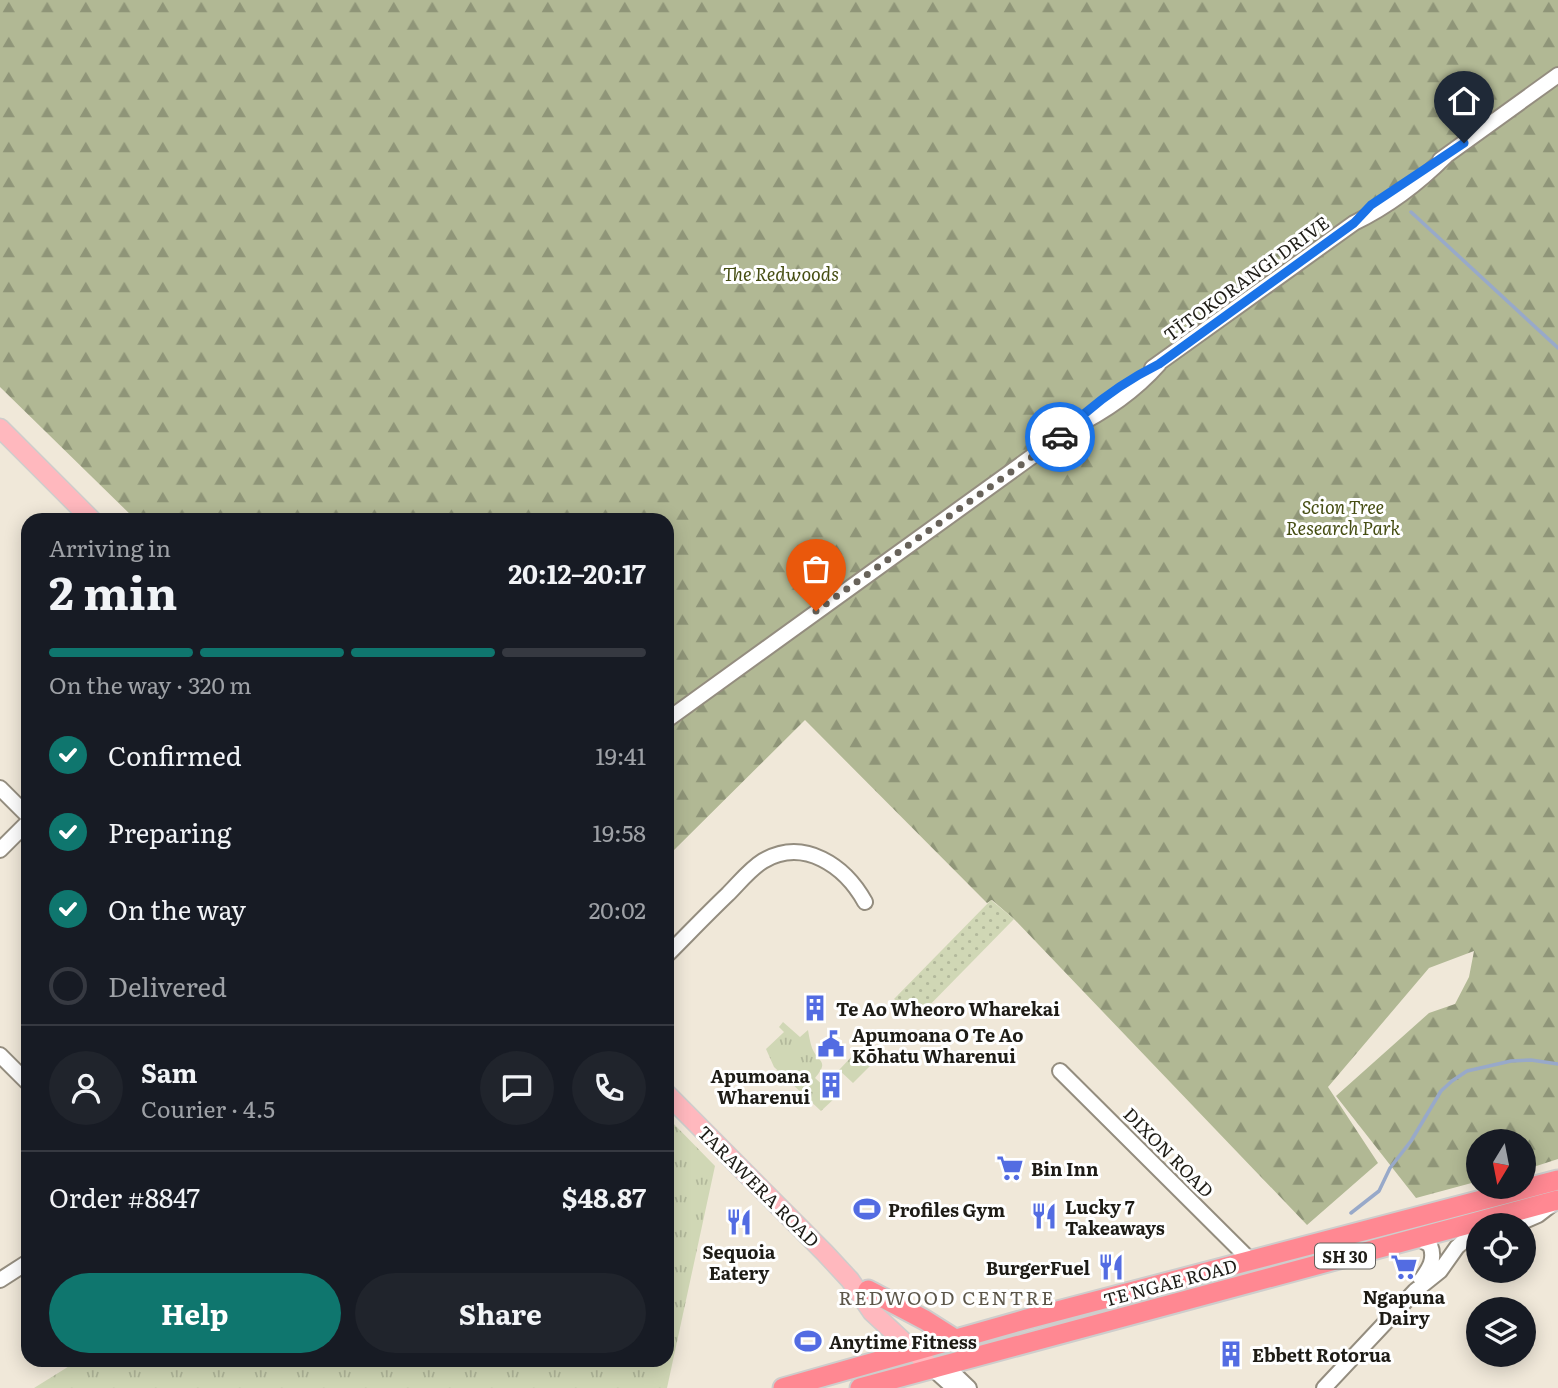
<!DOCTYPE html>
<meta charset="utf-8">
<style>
body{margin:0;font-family:Literata,serif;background:#20242c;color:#f1f3f6;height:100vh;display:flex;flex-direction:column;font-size:26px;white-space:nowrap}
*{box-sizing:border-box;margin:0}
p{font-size:23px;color:#9ea1a6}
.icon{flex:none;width:38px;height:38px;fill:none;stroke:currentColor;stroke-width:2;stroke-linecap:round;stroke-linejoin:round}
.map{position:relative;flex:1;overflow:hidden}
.details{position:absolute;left:21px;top:513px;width:653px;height:854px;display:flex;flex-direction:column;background:#171b24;border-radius:21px;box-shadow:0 4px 18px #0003}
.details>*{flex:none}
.needle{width:46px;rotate:190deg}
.controls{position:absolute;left:1466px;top:1129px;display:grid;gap:14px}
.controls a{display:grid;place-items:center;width:70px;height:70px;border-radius:50%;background:#171b24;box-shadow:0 4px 18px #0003;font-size:35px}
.pin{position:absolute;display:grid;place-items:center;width:60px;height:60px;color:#fff;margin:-72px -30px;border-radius:50% 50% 50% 0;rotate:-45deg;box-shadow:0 0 7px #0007}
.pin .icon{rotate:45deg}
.courier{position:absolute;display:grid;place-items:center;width:70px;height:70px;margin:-35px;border:5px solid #1a73e8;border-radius:50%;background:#fff;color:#222;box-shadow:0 2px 9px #0007}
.headline em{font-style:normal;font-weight:700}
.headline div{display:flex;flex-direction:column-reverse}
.headline{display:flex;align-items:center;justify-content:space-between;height:119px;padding:0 28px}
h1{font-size:46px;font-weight:700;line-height:52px}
.bar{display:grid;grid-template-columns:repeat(4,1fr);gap:10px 7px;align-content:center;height:84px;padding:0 28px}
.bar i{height:9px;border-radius:5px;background:#363941}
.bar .current{background:#0f766e}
.bar p{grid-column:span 4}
.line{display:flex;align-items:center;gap:18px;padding:0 28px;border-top:2px solid #363941}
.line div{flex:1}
.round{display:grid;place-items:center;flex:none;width:74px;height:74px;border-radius:37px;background:#20242c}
ol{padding:0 28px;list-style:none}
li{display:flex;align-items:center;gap:21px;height:77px}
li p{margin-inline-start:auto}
li .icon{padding:7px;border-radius:50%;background:#0f766e;color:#fff;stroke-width:4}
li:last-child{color:#9ea1a6}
li i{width:38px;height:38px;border:4px solid #363941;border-radius:50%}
.button{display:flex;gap:14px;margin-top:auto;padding:14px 28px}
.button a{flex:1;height:80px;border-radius:42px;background:#0f766e;color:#fff;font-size:28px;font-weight:700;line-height:80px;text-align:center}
.button a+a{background:#20242c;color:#f1f3f6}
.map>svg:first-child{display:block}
.grass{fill:url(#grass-tufts)}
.forest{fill:url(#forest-firs)}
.garden{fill:url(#garden-dots)}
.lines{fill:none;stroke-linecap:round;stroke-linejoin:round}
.stream{stroke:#98a9c9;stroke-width:3.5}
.minor-casing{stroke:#948d7f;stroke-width:18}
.major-casing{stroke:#cecdcc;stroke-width:21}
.highway-casing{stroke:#cecdcc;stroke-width:23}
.minor{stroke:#fff;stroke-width:14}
.major{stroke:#ffb8be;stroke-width:18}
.highway{stroke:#ff8892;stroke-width:19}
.done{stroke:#68635a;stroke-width:7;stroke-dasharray:0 12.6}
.route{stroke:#1a73e8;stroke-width:9}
.labels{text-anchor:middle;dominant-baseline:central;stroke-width:6;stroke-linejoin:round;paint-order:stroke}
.shield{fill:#fff;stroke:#62605c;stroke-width:2}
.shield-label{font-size:16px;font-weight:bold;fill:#1e1c16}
.park-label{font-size:18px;font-style:italic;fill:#464e13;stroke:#fff}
.street-label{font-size:18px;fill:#1e1c16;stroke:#fff}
.poi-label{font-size:18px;font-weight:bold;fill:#1e1c16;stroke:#fff;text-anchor:start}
.neighbourhood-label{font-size:19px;letter-spacing:2px;fill:#5c5649;stroke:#fff}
</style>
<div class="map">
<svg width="1558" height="1388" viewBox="0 0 1558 1388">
<defs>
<pattern id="grass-tufts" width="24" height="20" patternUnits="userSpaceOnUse" patternTransform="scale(1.75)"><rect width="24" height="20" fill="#d0d7b5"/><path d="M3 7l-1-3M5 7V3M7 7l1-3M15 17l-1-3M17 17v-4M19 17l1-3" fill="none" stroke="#b2b89b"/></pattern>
<pattern id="forest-firs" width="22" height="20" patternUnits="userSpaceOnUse" patternTransform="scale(1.75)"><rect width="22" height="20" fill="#b1b894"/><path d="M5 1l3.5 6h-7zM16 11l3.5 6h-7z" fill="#8f9578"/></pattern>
<pattern id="garden-dots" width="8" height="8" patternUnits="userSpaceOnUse" patternTransform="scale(1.75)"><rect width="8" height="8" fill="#d0d7b5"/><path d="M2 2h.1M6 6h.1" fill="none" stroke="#b2b89b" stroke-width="1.8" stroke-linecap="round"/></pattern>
</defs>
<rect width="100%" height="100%" fill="#f0e8d9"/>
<!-- grass -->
<path class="grass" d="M 783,1022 L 800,1037 L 808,1030 C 809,1036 810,1042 812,1048 C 818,1063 830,1060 815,1078 L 836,1097 L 821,1111 L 774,1067 L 766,1049 L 784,1032 L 779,1027 Z
M 855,1053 L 871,1065 L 853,1083 L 839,1070 Z
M 667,1117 L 715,1166 L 667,1388 L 34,1388 L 79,1360 L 667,1360 Z"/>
<!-- forest -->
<path class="forest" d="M 0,0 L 1558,0 L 1558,1159 L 1524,1170 L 1524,1141 L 1479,1141 L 1479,1181 L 1416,1198 L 1336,1096 L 1429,1013 L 1455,1004 L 1469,977 L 1474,951 L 1429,968 L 1328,1087 L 1378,1163 L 1307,1225 L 1014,919 L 992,900 L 987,903 L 805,720 L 667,857 L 667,520 L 136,520 L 0,387 Z"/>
<!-- garden -->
<path class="garden" d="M 991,900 L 1014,919 L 919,1016 L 894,999 Z"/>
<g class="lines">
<!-- stream -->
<path class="stream" d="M 1411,212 L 1558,348
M 1351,1213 L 1379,1191 L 1390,1168 L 1411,1141 L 1441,1091 L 1452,1081 L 1467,1071 L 1511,1061 L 1531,1060 L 1558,1064"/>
<!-- minor casing -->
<g class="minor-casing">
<path id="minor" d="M 1440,160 L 1558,75
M 1152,368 L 1354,223 C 1389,206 1419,183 1446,156
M 667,720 L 1070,429 C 1103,413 1135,391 1159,364
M 0,788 L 28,816
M 0,850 L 28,822
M 667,955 C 687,935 707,914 728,894 C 739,883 750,869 763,861 C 804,837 845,866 865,902
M 0,1055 L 28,1083
M 1060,1071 L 1251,1261
M 1515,1225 L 1538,1215 L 1551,1205
M 1416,1237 L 1430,1245 C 1436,1259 1429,1269 1421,1280
M 0,1280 L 28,1262
M 945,1365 L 969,1388
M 933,1369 L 954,1388
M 1324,1388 L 1415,1291 L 1440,1271 L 1457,1247 L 1464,1241 L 1479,1235"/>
</g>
<!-- major casing -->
<g class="major-casing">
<path id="major" d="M 0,428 L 92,520
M 667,1094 L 825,1253 L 850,1280 L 872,1312 L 933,1369"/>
</g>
<!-- highway casing -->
<g class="highway-casing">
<path id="highway" d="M 868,1290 L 925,1320 L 955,1339
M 783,1388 L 1027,1319 L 1558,1180
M 860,1388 L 1558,1200"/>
</g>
<!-- minor -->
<use href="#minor" class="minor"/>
<!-- major -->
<use href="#major" class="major"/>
<!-- highway -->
<use href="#highway" class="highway"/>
</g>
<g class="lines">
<!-- done -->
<path class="done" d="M 816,611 L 1060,437"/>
<!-- route -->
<path class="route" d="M 1060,437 C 1070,430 1076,421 1084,414 C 1107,394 1133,377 1159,364 L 1354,223 L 1371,205 L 1464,143"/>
</g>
<!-- icons -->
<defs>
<g id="building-bare" transform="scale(2.1)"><path d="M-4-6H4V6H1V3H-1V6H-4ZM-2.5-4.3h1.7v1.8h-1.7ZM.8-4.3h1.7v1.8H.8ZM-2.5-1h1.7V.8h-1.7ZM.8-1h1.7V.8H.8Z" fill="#536ce2" stroke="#fff" stroke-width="2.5" paint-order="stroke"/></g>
<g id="civic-bare" transform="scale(2.1)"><path d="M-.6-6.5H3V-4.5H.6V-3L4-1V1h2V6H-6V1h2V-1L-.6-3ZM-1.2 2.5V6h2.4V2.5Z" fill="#536ce2" stroke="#fff" stroke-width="2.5" paint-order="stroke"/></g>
<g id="supermarket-bare" transform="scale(2.1)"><path d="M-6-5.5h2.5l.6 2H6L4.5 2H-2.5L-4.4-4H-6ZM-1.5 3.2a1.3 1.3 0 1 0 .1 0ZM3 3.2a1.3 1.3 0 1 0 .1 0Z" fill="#536ce2" stroke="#fff" stroke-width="2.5" paint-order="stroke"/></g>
<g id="stadium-bare" transform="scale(2.1)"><path d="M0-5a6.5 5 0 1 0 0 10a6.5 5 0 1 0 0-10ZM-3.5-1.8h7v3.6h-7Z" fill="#536ce2" stroke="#fff" stroke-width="2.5" paint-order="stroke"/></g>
<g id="restaurant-bare" transform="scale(2.1)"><path d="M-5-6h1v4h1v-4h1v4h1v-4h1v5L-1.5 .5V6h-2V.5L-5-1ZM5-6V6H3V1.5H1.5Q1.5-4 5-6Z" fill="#536ce2" stroke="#fff" stroke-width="2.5" paint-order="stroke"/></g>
</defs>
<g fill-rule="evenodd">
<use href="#building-bare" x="815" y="1008"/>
<use href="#civic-bare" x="831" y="1044"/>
<use href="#building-bare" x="831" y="1085"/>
<use href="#supermarket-bare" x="1010" y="1168"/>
<use href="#stadium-bare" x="867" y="1209"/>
<use href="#restaurant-bare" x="1044" y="1216"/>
<use href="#restaurant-bare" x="739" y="1222"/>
<use href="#restaurant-bare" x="1111" y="1267"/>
<use href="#supermarket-bare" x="1404" y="1267"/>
<use href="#stadium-bare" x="808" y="1341"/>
<use href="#building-bare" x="1231" y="1354"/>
</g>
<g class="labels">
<!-- shield labels -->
<rect class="shield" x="1315" y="1243.5" width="60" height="25" rx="5"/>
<g class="shield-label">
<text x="1345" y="1256">SH 30</text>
</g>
<!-- park labels -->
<g class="park-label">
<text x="781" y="273">The Redwoods</text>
<text x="1343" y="506">Scion Tree<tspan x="1343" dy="21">Research Park</tspan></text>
</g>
<!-- street labels -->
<g class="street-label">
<text transform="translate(1246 278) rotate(-36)">TĪTOKORANGI DRIVE</text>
<text transform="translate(1169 1152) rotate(45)">DIXON ROAD</text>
<text transform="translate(759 1186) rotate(45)">TARAWERA ROAD</text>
<text transform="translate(1170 1282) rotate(-15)">TE NGAE ROAD</text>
</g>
<!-- poi labels -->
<g class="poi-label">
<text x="836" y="1008">Te Ao Wheoro Wharekai</text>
<text x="852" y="1034">Apumoana O Te Ao<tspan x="852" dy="21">Kōhatu Wharenui</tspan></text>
<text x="810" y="1075" text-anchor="end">Apumoana<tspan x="810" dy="21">Wharenui</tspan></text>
<text x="1031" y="1168">Bin Inn</text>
<text x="1065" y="1206">Lucky 7<tspan x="1065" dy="21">Takeaways</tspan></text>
<text x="888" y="1209">Profiles Gym</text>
<text x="739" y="1251" text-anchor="middle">Sequoia<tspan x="739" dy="21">Eatery</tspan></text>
<text x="1090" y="1267" text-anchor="end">BurgerFuel</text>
<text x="1404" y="1296" text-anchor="middle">Ngapuna<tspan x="1404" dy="21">Dairy</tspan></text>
<text x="829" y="1341">Anytime Fitness</text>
<text x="1252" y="1354">Ebbett Rotorua</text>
</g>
<!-- neighbourhood labels -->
<g class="neighbourhood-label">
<text x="947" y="1297">REDWOOD CENTRE</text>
</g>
</g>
</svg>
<div class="controls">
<a><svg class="needle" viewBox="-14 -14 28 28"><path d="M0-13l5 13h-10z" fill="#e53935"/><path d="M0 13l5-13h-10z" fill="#9ea1a6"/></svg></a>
<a><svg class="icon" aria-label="locate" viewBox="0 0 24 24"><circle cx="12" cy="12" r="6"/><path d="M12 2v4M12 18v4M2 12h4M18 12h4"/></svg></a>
<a><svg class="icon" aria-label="layers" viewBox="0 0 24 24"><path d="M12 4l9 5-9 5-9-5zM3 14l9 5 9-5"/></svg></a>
</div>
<div class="pin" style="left:816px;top:611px;background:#ea580c"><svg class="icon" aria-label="bag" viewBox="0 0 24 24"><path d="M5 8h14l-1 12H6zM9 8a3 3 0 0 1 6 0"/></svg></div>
<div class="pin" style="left:1464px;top:143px;background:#1f2937"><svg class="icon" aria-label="home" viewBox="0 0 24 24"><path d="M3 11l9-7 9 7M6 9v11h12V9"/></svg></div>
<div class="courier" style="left:1060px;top:437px"><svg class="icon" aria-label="car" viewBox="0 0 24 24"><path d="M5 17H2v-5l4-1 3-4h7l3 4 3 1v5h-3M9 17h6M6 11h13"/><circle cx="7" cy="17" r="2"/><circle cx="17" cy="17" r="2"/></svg></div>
<section class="details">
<div class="headline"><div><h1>2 min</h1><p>Arriving in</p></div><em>20:12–20:17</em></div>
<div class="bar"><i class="current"></i><i class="current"></i><i class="current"></i><i></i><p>On the way · 320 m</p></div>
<ol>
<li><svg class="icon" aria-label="check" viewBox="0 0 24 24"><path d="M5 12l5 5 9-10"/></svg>Confirmed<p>19:41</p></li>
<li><svg class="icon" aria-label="check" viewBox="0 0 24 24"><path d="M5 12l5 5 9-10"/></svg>Preparing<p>19:58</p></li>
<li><svg class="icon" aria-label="check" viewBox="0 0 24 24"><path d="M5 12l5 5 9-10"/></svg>On the way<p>20:02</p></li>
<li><i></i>Delivered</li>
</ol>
<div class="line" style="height:126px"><a class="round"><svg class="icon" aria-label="person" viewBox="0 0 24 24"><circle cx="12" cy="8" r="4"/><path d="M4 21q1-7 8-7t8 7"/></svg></a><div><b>Sam</b><p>Courier · 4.5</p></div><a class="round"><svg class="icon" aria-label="chat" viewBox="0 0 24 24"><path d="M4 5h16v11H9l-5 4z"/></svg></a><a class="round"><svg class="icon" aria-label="phone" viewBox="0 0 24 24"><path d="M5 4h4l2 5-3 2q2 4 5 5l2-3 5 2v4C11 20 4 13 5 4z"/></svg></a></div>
<div class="line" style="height:91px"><div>Order #8847</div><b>$48.87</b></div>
<div class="button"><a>Help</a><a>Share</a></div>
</section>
</div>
